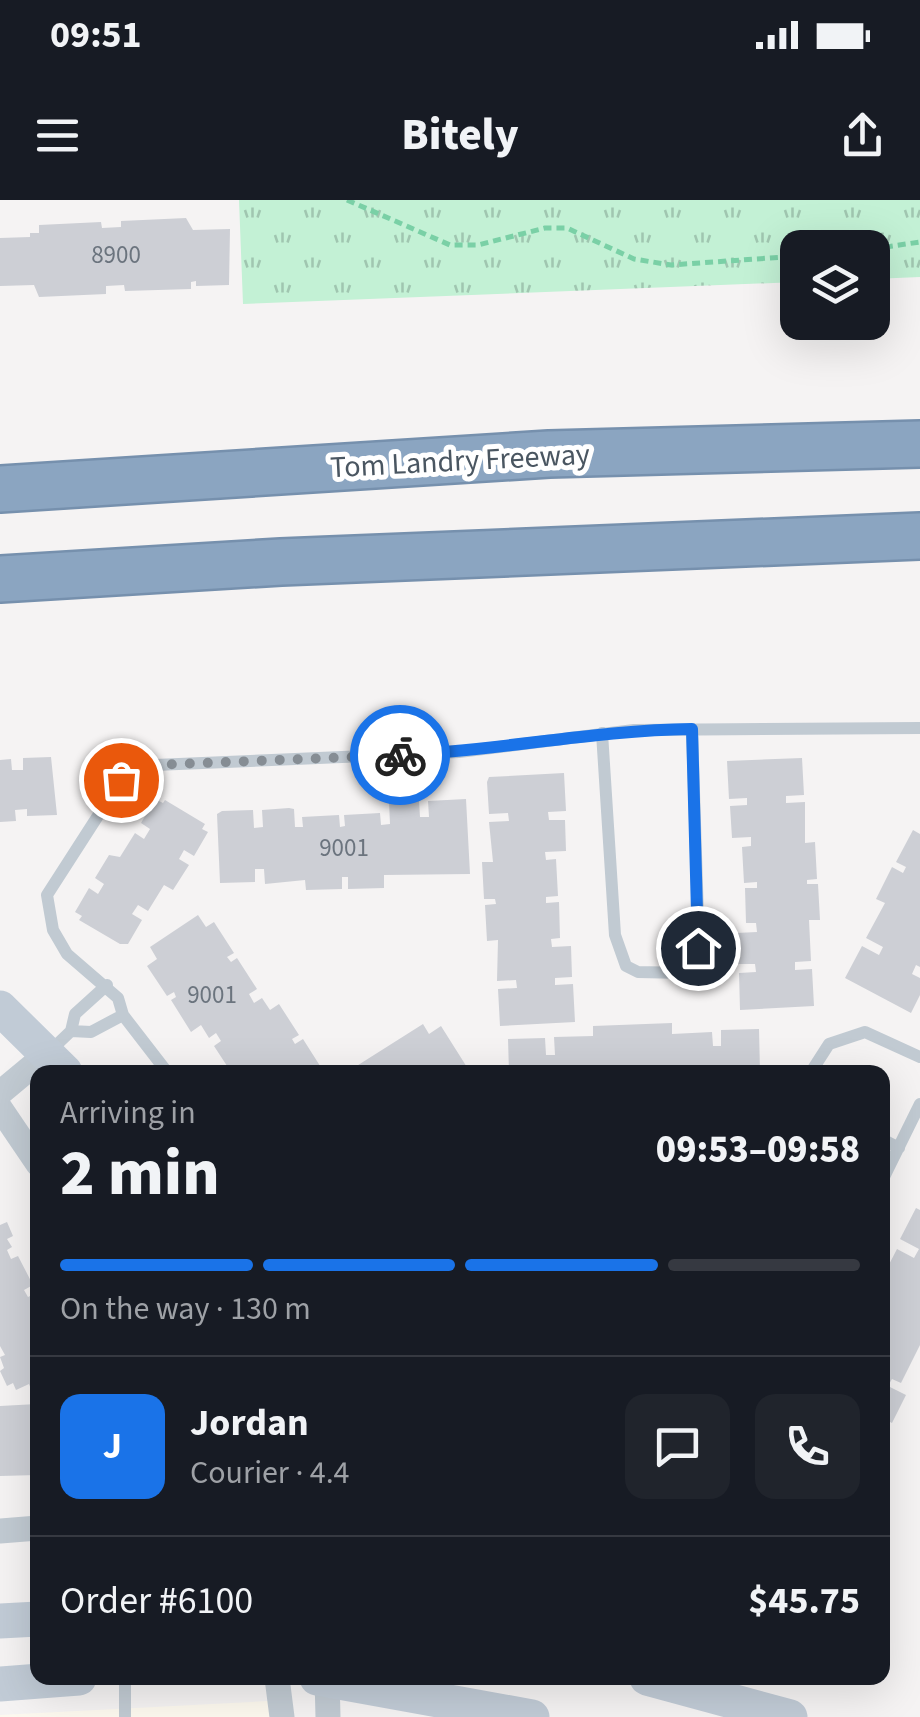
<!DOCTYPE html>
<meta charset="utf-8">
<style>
body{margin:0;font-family:"Source Sans 3",sans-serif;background:#20242c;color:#f1f3f6;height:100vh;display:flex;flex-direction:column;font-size:38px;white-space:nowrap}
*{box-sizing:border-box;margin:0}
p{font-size:32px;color:#9ea1a6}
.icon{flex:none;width:55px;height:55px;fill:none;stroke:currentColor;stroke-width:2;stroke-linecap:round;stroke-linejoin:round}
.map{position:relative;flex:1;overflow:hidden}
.panel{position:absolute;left:30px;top:865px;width:860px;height:620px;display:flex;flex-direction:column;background:#171b24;border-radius:20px;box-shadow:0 10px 40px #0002}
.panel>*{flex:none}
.buttons{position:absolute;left:780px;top:30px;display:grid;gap:20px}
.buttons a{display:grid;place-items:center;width:110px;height:110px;border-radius:20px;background:#171b24;box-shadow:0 10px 40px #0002;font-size:50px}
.pin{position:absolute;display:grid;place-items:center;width:85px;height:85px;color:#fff;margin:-42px;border:5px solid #fff;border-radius:50%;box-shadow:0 2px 10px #0007}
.courier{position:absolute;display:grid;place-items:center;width:100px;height:100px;margin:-50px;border:8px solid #1a73e8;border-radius:50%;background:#fff;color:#222;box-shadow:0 2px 12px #0007}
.headline em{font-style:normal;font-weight:800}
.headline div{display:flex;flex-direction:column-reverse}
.headline{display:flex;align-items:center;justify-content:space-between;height:170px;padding:0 30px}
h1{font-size:65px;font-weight:800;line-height:75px}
.bar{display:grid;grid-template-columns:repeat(4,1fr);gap:15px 10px;align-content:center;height:120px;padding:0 30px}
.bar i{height:12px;border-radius:8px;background:#363941}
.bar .selected{background:#1a73e8}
.bar p{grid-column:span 4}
.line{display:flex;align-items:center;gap:25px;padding:0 30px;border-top:2px solid #363941}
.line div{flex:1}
.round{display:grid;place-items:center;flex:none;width:105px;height:105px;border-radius:20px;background:#20242c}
.status{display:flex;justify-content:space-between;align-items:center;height:70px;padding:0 50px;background:#171b24;direction:ltr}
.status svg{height:28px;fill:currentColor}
header{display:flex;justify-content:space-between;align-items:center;height:130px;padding:0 30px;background:#171b24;font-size:45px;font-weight:800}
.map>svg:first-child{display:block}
.commercial{fill:#fdf9ef}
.grass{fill:url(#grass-tufts)}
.building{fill:#cdcfd5}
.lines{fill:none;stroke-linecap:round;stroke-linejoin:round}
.highway-casing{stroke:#7690ad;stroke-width:50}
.path{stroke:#7ad0a6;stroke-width:5;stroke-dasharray:8 5;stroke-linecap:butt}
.lane{stroke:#c1cad2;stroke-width:12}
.street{stroke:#c1cad2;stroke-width:25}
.secondary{stroke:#c1cbd6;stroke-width:35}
.highway{stroke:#8ba5c1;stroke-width:45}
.done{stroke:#868d94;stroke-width:10;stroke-dasharray:0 18}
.route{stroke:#1a73e8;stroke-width:12}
.labels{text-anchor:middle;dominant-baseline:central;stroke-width:10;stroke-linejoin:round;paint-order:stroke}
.number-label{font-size:25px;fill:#6b747e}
.street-label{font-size:30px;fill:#4a5661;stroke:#fff}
</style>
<div class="status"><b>09:51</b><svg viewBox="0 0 49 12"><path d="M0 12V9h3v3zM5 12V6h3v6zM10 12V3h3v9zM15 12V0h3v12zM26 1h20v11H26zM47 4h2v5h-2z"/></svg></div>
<header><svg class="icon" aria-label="menu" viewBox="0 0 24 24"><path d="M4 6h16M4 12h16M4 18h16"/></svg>Bitely<svg class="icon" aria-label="share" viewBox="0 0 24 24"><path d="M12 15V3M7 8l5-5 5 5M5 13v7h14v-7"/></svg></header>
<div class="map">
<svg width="920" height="1517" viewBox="0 0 920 1517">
<defs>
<pattern id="grass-tufts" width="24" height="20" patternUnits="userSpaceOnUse" patternTransform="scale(2.5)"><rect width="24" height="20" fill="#c3f1d5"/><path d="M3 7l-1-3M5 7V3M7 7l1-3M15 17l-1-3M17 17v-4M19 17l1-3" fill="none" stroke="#a0c6b0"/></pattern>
</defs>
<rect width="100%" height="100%" fill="#f5f3f3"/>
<!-- commercial -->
<path class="commercial" d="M 268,1501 L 270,1517 L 0,1517 L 0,1515 Z"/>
<!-- grass -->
<path class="grass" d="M 239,0 L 920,0 L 920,77 L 873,79 L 872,48 L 798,48 L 797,82 L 243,104 Z"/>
<!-- building -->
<path class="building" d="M 186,18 L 193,30 L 230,29 L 229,85 L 196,86 L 196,81 L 191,82 L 191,89 L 125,91 L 124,85 L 106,86 L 106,94 L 39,97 L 34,85 L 0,86 L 0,38 L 30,37 L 30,33 L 39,33 L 39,25 L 101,22 L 102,28 L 121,27 L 121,21 Z
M 51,557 L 57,615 L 27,616 L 27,609 L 15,610 L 16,621 L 0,622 L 0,560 L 11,559 L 12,570 L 23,570 L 23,558 Z
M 802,558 L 804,595 L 786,596 L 786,603 L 805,602 L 805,643 L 815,642 L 817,679 L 807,680 L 807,684 L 818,684 L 820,720 L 809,720 L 811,761 L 795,762 L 795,770 L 812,769 L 814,806 L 740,810 L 739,773 L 756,772 L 755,764 L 738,764 L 736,733 L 757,732 L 756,723 L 746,723 L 745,688 L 757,688 L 757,682 L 744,683 L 742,647 L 751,646 L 751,637 L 732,638 L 730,606 L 747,605 L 747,598 L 729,599 L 727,561 Z
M 564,573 L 566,611 L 548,612 L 549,620 L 565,620 L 566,651 L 545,652 L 546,660 L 556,659 L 558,696 L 546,697 L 546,703 L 559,702 L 560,738 L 551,739 L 552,747 L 571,746 L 572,777 L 555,778 L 555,785 L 573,784 L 575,822 L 500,826 L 498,789 L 517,788 L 516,780 L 497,781 L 498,740 L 487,741 L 485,705 L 496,704 L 495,699 L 484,699 L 482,662 L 493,662 L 489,622 L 509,621 L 508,613 L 489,614 L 487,582 L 489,577 Z
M 155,599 L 163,603 L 165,600 L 205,624 L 202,629 L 208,632 L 194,656 L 184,650 L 179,659 L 189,665 L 173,690 L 164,685 L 148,711 L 138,705 L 132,714 L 142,720 L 128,744 L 120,744 L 79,720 L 82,716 L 75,712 L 89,688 L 98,694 L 104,684 L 95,678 L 109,655 L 120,657 L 135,633 L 144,639 L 150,629 L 141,623 Z
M 466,599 L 470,674 L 384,675 L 384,688 L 348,689 L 348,677 L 342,677 L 342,689 L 306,690 L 305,680 L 265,684 L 264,669 L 255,669 L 255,682 L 220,683 L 217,614 L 222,611 L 253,610 L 254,628 L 263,627 L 262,610 L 289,608 L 294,609 L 295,627 L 303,627 L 302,617 L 339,615 L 340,627 L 345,626 L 344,615 L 380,613 L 381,625 L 390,624 L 389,602 L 419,601 L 420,617 L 429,617 L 428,601 Z
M 913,630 L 920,634 L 920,767 L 916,765 L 912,774 L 920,778 L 920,795 L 911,813 L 845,778 L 862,746 L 879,755 L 883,747 L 866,738 L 885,703 L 876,699 L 892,667 L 903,673 L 906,667 L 896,662 Z
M 198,715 L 206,727 L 214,722 L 234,753 L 227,757 L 231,762 L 237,758 L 257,789 L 249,794 L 254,803 L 262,798 L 270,810 L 279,804 L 299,835 L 292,839 L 295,844 L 303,839 L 322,869 L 231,872 L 214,846 L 221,841 L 216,833 L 209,838 L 201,825 L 191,832 L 171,800 L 176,797 L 174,792 L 167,796 L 147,766 L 157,759 L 150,747 Z
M 672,823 L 672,834 L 712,832 L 713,846 L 721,846 L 721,830 L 759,829 L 760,872 L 509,872 L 508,839 L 545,838 L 546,855 L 555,855 L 554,837 L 593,836 L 593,826 Z
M 423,824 L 429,834 L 441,826 L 470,872 L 359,872 L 355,867 Z
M 916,1008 L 920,1010 L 920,1145 L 901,1183 L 892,1179 L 888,1186 L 906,1195 L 892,1223 L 882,1218 L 882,1078 L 897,1049 L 914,1058 L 919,1049 L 900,1039 Z
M 7,1022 L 13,1036 L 7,1039 L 12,1047 L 7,1050 L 11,1059 L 18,1056 L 33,1085 L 24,1090 L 28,1097 L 38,1092 L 38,1185 L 31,1189 L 29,1184 L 16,1190 L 13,1183 L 7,1186 L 0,1171 L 4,1168 L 0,1157 L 5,1155 L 0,1146 L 0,1025 Z
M 37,1204 L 38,1275 L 0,1276 L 0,1206 Z"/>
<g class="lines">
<!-- highway casing -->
<g class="highway-casing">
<path id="highway" d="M 0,289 L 549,254 L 920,244
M 0,379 L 281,362 L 920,336"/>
</g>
<!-- path -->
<path class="path" d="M 347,0 L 450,45 L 478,45 L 545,28 L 567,28 L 634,59 L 671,65 L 798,56
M 872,49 L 920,42"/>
<!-- lane -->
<path class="lane" d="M 602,533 L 615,735 L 626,766 L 638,772 L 685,773 L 695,764 L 699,748 L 692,529
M 71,831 L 91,832 L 123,815
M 48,853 L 71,831 L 75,814 L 107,785
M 167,872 L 123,815 L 118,798 L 67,754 L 53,730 L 47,695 L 121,580 L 155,565 L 459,552 L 634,530 L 920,528
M 811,872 L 829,844 L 865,832 L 920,857
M 882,939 L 899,948
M 882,981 L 920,904
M 125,1478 L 125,1517"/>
<!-- street -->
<path class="street" d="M 0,893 L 48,853
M 0,908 L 38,964
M 0,1331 L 38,1328
M 277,1478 L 282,1517
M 327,1478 L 328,1517"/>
<!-- secondary -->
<path class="secondary" d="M 0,808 L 65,872
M 0,1421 L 38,1419
M 317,1478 L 532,1517
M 647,1478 L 790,1517
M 0,1484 L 79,1478"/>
<!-- highway -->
<use href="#highway" class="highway"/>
</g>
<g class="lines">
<!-- done -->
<path class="done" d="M 121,580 L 155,565 L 400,555"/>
<!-- route -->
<path class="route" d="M 400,555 C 498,551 594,530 692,529 L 698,748"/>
</g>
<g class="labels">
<!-- number labels -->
<g class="number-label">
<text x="116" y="55">8900</text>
<text x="344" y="648">9001</text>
<text x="212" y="795">9001</text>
</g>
<!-- street labels -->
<g class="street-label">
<text transform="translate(460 261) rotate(-3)">Tom Landry Freeway</text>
</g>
</g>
</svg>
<div class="buttons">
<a><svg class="icon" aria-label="layers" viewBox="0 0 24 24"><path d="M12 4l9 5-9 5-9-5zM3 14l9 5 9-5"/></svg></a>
</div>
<div class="pin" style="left:121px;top:580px;background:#ea580c"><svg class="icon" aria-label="bag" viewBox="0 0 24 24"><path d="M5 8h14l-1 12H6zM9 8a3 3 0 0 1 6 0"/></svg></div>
<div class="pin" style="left:698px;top:748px;background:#1f2937"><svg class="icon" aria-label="home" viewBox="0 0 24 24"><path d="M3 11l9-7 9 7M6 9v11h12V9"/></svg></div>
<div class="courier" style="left:400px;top:555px"><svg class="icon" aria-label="bike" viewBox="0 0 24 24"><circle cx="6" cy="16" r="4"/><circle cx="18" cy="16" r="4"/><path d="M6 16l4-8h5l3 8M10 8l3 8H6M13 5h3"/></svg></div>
<section class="panel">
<div class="headline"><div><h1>2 min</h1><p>Arriving in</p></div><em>09:53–09:58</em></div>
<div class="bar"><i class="selected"></i><i class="selected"></i><i class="selected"></i><i></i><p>On the way · 130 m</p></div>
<div class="line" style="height:180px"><b class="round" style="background:#1a73e8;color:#fff">J</b><div><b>Jordan</b><p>Courier · 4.4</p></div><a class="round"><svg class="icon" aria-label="chat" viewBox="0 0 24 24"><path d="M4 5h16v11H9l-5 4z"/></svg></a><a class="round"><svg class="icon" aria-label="phone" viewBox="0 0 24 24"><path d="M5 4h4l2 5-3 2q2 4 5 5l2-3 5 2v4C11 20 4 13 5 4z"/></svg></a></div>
<div class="line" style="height:130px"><div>Order #6100</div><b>$45.75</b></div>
</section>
</div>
